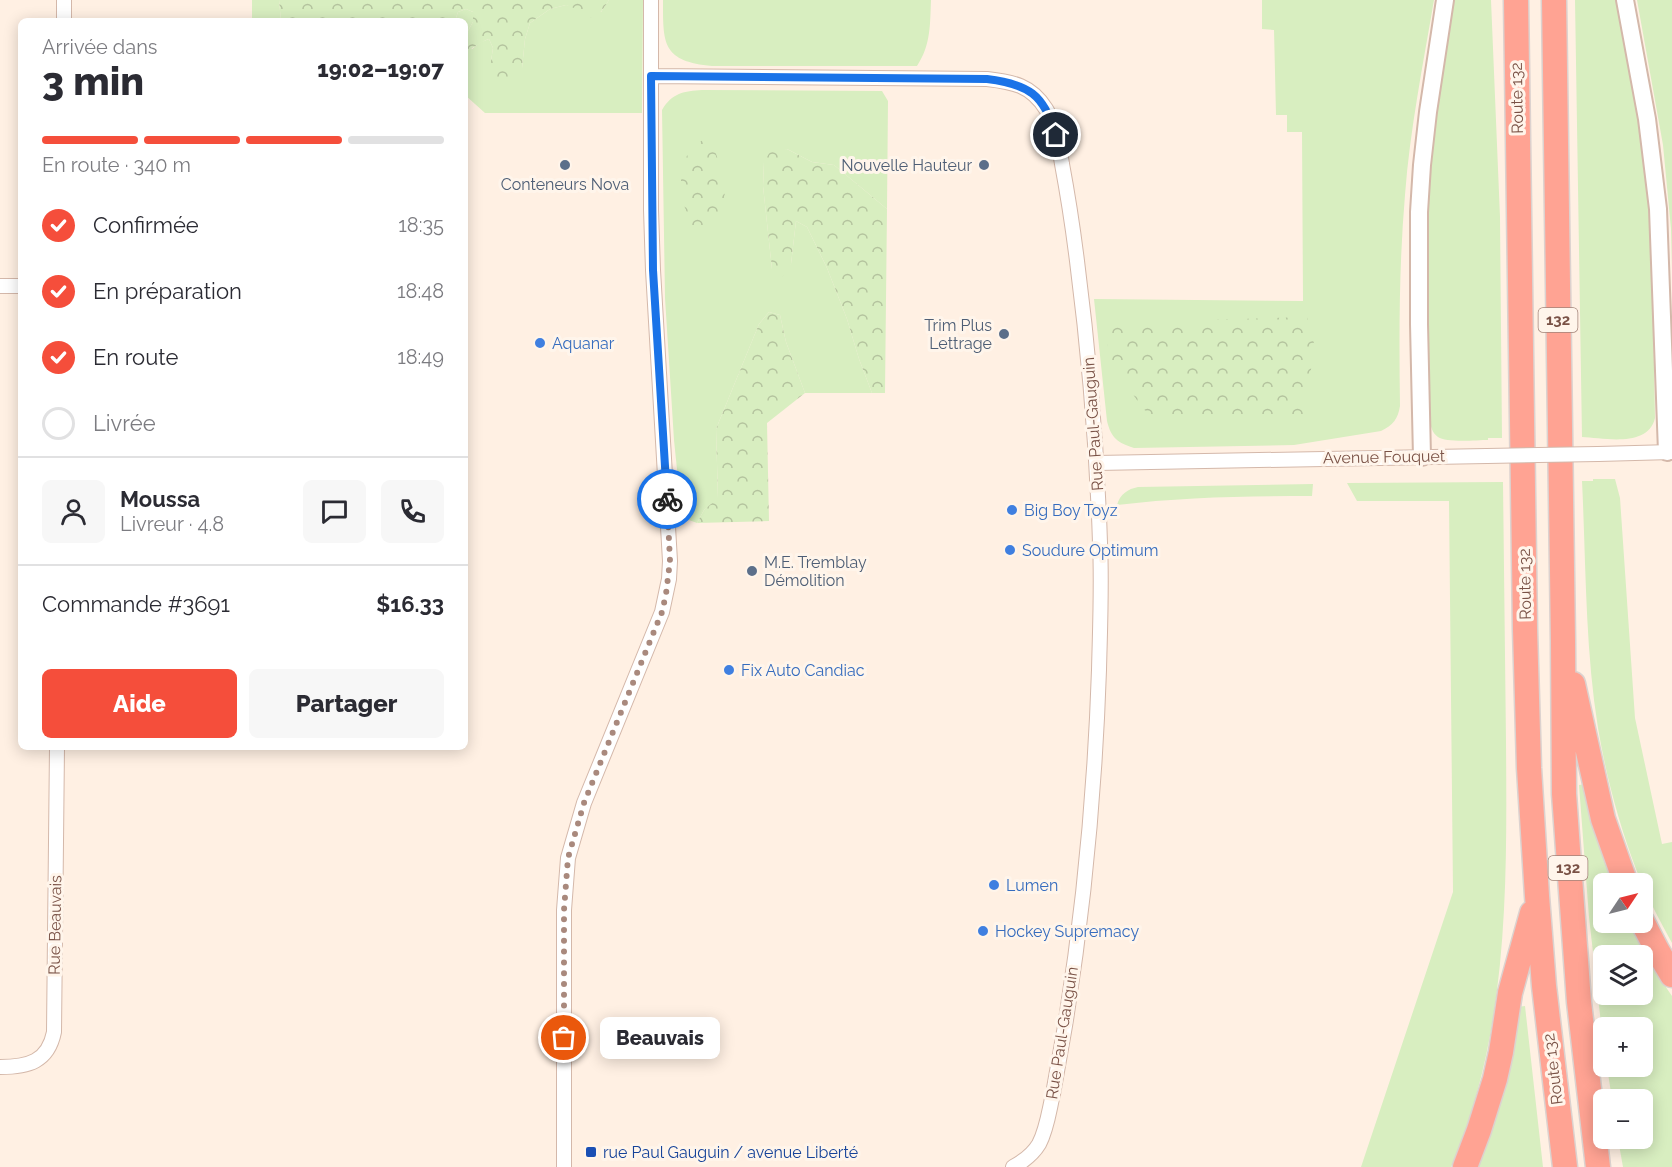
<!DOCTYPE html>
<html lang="fr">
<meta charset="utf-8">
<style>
body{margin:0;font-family:Raleway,sans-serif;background:#f7f7f7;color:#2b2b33;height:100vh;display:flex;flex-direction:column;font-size:22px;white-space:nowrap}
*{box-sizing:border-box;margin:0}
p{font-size:20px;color:#7c7c81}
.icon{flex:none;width:33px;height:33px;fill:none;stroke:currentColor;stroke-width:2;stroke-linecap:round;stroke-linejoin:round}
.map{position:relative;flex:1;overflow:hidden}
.details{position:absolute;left:18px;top:18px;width:450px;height:732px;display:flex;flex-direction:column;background:#fff;border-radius:9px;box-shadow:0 3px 15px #0003}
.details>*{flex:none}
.needle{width:39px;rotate:55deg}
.controls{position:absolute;left:1593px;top:873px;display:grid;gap:12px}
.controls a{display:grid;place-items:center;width:60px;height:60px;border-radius:9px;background:#fff;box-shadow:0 3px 15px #0003;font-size:30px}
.pin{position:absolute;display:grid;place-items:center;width:51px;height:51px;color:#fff;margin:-26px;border:3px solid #fff;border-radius:50%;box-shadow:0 2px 6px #0007}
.courier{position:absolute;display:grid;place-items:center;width:60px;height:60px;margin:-30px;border:4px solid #1a73e8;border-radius:50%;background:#fff;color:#222;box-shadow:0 2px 8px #0007}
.bubble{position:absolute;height:42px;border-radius:9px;background:#fff;box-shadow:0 3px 15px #0003;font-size:20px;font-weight:800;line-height:42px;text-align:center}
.head em{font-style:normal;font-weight:800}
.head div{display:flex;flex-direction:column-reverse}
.head{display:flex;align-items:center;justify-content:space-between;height:102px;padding:0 24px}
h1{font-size:39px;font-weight:800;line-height:45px}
.bar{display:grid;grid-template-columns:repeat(4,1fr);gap:9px 6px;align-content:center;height:72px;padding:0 24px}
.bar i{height:8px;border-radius:4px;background:#e1e1e2}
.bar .active{background:#f54e3b}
.bar p{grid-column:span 4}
.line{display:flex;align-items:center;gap:15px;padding:0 24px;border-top:2px solid #e1e1e2}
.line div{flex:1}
.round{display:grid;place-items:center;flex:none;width:63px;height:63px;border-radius:9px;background:#f7f7f7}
ol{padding:0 24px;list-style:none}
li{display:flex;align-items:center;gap:18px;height:66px}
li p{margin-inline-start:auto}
li .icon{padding:6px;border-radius:50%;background:#f54e3b;color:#fff;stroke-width:4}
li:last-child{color:#7c7c81}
li i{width:33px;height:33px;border:3px solid #e1e1e2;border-radius:50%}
.button{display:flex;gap:12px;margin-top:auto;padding:12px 24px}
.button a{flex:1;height:69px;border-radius:9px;background:#f54e3b;color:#fff;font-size:24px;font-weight:800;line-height:69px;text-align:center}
.button a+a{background:#f7f7f7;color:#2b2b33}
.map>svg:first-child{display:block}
.green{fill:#d8eec0;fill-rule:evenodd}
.forest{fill:url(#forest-crowns)}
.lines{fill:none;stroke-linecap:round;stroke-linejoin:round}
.minor-casing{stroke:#d4b8aa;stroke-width:16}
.tertiary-casing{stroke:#d4b8aa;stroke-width:20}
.motorway-casing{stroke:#dcd2cf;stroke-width:27}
.minor{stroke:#fff;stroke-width:14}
.tertiary{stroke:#fff;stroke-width:16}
.motorway{stroke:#ffa393;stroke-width:24}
.minor-bridge-casing{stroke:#d4b8aa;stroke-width:16;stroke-linecap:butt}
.minor-bridge{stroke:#fff;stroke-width:14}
.done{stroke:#a9897d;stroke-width:6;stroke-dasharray:0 10.8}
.route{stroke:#1a73e8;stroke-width:8}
.service-dot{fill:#5c6f8a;stroke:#fff5eb;stroke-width:2}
.shop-dot{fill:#3f7fe0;stroke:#fff5eb;stroke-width:2}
.transit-dot{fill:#1a4fb4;stroke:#fff5eb;stroke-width:2}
.labels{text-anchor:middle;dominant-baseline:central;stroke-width:6;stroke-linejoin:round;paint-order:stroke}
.shield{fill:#fff5eb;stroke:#a28378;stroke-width:1.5}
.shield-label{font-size:15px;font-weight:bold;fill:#7a5246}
.street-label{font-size:16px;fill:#7a5246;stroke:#fff5eb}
.service-label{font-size:16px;fill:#4e5e75;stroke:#fff5eb;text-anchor:end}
.shop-label{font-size:16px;fill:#366cbe;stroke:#fff5eb;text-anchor:start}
.transit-label{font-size:16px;fill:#164399;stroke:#fff5eb;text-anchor:start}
</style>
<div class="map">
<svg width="1672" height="1167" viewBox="0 0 1672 1167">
<defs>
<pattern id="forest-crowns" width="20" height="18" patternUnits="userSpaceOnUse" patternTransform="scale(1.5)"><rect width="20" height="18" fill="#d8eec0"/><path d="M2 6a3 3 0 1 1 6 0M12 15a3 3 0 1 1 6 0" fill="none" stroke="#b4c39e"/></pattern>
</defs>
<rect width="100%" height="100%" fill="#fff0e3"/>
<!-- green -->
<path class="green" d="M 252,0 L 279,0 L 281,21 L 252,21 Z
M 609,0 L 643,0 L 642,113 L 485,113 L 465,95 L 465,21 L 455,21 L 458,12 L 466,9 L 473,12 L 473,22 L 465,36 L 472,49 L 481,42 L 489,39 L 493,48 L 491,61 L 522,68 L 525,39 L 530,23 L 550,9 L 566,5 L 601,12 Z
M 663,0 L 931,0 C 930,24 931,45 917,66 L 712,66 C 662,61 663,44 663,0 Z
M 1262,0 L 1434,0 C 1423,65 1410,129 1405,195 C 1399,265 1399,335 1400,406 C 1398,419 1393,425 1381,431 L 1294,445 L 1134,448 C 1118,443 1111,438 1107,421 L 1094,299 L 1303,301 L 1302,132 L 1287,132 L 1287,115 L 1276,115 L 1274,30 L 1262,29 Z
M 1453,0 L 1491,0 L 1500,217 L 1502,438 L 1488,438 L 1488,440 C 1477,440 1446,443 1438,437 C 1432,433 1431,426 1429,419 L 1427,263 L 1430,152 Z
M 1575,0 L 1618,0 C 1625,40 1635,81 1640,121 C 1653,220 1653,319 1655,418 C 1648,448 1604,438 1582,437 Z
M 1637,0 L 1672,0 L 1672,270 L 1671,229 L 1663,145 Z
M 702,90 L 882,91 L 888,101 L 887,209 L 834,165 L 812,162 L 787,149 L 764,162 L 763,186 L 772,269 L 791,264 L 796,221 L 807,227 L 827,268 L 847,319 L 859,359 L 872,393 L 805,393 L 786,342 L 780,315 L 769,312 L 759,324 L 716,429 L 718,499 L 704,510 L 697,523 L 689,520 L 681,509 L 674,440 L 665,298 L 662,110 C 672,93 684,91 702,90 Z
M 1593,479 L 1615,479 L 1620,498 L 1635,718 L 1662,844 L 1672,842 L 1672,943 C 1659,919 1646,895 1636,869 C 1619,824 1606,776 1598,728 C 1585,647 1586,563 1582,481 L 1593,481 Z
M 1503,482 C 1504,568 1505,655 1506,741 C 1507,884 1509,1033 1451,1167 L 1361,1167 L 1453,892 L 1449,501 L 1357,501 L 1347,483 Z
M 1313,484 L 1312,496 C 1247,496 1182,497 1117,505 C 1120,494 1128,489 1138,487 Z
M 1586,784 L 1616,883 L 1604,884 L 1604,922 L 1631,923 L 1663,983 L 1672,996 L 1672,1167 L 1623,1167 L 1618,1139 L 1642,1138 L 1642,1100 L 1612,1099 L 1607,1067 L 1642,1066 L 1642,1028 L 1604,1028 L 1603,1041 L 1589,917 L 1579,785 ZM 1604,956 L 1642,956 L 1642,994 L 1604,994 Z
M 1525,1006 L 1543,1167 L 1477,1167 L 1517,1007 Z"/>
<!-- forest -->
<path class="forest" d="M 279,0 L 609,0 C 600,14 598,19 580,17 L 574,8 L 566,5 L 550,9 L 530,23 L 525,39 L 522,68 L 514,77 L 497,82 L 491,73 L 491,61 L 493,48 L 489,39 C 481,41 475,49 467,49 L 465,36 L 473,22 L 473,12 L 466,9 L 458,12 L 455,21 L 281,21 Z
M 704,139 L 713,145 L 726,183 L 723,208 L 713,226 L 701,234 L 694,230 L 681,198 L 681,172 L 689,150 Z
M 787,149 L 812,162 L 834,165 L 887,209 L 885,393 L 872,393 L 859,359 L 847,319 L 827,268 L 807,227 L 796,221 L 791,264 L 782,277 L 774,275 L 772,269 L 763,186 L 764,161 L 770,152 Z
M 769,312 L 780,315 L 786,342 L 805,393 L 767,423 L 769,521 L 697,523 L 704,510 L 718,498 L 716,429 L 759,324 Z
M 1307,317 L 1315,347 L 1302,420 L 1161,421 L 1143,409 L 1109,359 L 1106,323 Z"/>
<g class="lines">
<!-- minor casing -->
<g class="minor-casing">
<path id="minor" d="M 64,21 L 64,0
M 651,76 L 987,79 C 1013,82 1031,85 1046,109 C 1056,125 1059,145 1062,164 C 1068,196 1073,229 1077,261 C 1089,354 1097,449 1100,543 C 1102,585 1100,628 1099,670 C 1095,789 1084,908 1065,1026 C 1061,1049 1057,1072 1053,1094 C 1049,1111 1047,1129 1039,1144 C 1033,1154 1024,1161 1013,1167
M 0,286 L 21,286
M 1598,454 L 1672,452
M 1097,463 L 1487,456
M 0,1067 C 28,1067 48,1062 54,1032 L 57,747
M 564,1167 L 564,910 L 568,858 L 584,803 L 662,612 L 669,579 L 670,561 L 653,270 L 651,210 L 651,0"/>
</g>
<!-- tertiary casing -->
<g class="tertiary-casing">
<path id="tertiary" d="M 1625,0 L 1647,119 L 1658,209 L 1667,452
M 1422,457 L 1419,324 L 1419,212 L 1422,165 L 1428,112 L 1445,0"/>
</g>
<!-- motorway casing -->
<g class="motorway-casing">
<path id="motorway" d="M 1516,0 L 1525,629 L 1529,768 L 1537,896 L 1544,986 L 1565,1167
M 1554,0 L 1563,641 L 1564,794 L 1579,1002 L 1598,1167
M 1573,684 L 1603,819 L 1626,884
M 1642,921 L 1657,950 L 1672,975
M 1465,1167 L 1479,1130 L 1495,1079 L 1501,1052 L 1510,993 L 1532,913"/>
</g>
<!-- minor -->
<use href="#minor" class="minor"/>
<!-- tertiary -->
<use href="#tertiary" class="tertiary"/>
<!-- motorway -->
<use href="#motorway" class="motorway"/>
<!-- minor-bridge casing -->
<g class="minor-bridge-casing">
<path id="minor-bridge" d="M 1487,456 L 1598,454"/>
</g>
<!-- minor-bridge -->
<use href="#minor-bridge" class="minor-bridge"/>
</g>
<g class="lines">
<!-- done -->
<path class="done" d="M 564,1038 L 564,910 L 568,858 L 584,803 L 662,612 L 666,594 L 670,561 L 667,499"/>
<!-- route -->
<path class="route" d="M 667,499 L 653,270 L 651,76 L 987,79 C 1028,84 1044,94 1056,135"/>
</g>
<!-- markers -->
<g class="service-dot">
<circle cx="565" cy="165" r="6"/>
<circle cx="984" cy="165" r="6"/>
<circle cx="1004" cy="334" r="6"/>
<circle cx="752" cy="571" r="6"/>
</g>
<g class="shop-dot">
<circle cx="540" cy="343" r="6"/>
<circle cx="1012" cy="510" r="6"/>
<circle cx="1010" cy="550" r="6"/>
<circle cx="729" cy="670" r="6"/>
<circle cx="994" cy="885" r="6"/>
<circle cx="983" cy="931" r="6"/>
</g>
<rect class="transit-dot" x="585" y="1146" width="12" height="12" rx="3"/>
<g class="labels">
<!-- shield labels -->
<g class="shield">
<rect x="1538.5" y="308" width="39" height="24" rx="4.5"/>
<rect x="1548.5" y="856" width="39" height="24" rx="4.5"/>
</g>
<g class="shield-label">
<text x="1558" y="320">132</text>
<text x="1568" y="868">132</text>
</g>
<!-- street labels -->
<g class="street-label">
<text transform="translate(1517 98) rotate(-91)">Route 132</text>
<text transform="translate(1093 424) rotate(-94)">Rue Paul-Gauguin</text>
<text transform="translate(1384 457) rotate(-1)">Avenue Fouquet</text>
<text transform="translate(1525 584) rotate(-91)">Route 132</text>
<text transform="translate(55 925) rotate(-89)">Rue Beauvais</text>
<text transform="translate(1062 1033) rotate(-81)">Rue Paul-Gauguin</text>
<text transform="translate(1553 1069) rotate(-97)">Route 132</text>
</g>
<!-- service labels -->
<g class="service-label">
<text x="972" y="165">Nouvelle Hauteur</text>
<text x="565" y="184" text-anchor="middle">Conteneurs Nova</text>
<text x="992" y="325">Trim Plus<tspan x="992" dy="18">Lettrage</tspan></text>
<text x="764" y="562" text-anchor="start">M.E. Tremblay<tspan x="764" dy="18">Démolition</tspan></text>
</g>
<!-- shop labels -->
<g class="shop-label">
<text x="552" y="343">Aquanar</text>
<text x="1024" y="510">Big Boy Toyz</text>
<text x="1022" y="550">Soudure Optimum</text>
<text x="741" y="670">Fix Auto Candiac</text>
<text x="1006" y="885">Lumen</text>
<text x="995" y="931">Hockey Supremacy</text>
</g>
<!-- transit labels -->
<g class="transit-label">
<text x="603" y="1152">rue Paul Gauguin / avenue Liberté</text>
</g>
</g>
</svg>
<div class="controls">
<a><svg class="needle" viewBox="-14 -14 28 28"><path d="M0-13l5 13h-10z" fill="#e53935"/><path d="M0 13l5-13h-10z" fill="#7c7c81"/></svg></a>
<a><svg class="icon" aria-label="layers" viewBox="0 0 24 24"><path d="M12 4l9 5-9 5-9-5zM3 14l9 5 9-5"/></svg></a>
<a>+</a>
<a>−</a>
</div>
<div class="pin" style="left:564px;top:1038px;background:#ea580c"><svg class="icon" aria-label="bag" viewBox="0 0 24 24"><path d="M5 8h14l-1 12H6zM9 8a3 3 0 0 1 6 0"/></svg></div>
<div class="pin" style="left:1056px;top:135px;background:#1f2937"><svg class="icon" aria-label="home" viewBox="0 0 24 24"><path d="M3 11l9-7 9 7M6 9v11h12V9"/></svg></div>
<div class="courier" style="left:667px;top:499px"><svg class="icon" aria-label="bike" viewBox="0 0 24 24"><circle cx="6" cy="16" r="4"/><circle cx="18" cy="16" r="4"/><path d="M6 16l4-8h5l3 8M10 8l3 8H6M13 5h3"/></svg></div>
<div class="bubble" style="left:600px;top:1017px;width:120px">Beauvais</div>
<section class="details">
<div class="head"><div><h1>3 min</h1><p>Arrivée dans</p></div><em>19:02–19:07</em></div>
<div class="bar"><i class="active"></i><i class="active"></i><i class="active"></i><i></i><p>En route · 340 m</p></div>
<ol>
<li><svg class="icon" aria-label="check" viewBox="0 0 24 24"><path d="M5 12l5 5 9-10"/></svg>Confirmée<p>18:35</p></li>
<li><svg class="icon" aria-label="check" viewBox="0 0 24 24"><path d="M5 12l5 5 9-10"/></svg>En préparation<p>18:48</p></li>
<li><svg class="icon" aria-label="check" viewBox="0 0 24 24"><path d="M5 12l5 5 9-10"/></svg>En route<p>18:49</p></li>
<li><i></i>Livrée</li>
</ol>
<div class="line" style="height:108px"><a class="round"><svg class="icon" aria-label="person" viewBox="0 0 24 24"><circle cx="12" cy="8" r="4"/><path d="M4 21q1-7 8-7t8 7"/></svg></a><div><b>Moussa</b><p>Livreur · 4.8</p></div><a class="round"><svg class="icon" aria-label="chat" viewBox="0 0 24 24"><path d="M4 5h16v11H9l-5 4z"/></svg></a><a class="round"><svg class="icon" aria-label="phone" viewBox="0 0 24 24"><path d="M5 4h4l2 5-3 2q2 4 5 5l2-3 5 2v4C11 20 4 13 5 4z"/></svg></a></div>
<div class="line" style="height:78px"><div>Commande #3691</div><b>$16.33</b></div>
<div class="button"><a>Aide</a><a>Partager</a></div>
</section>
</div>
